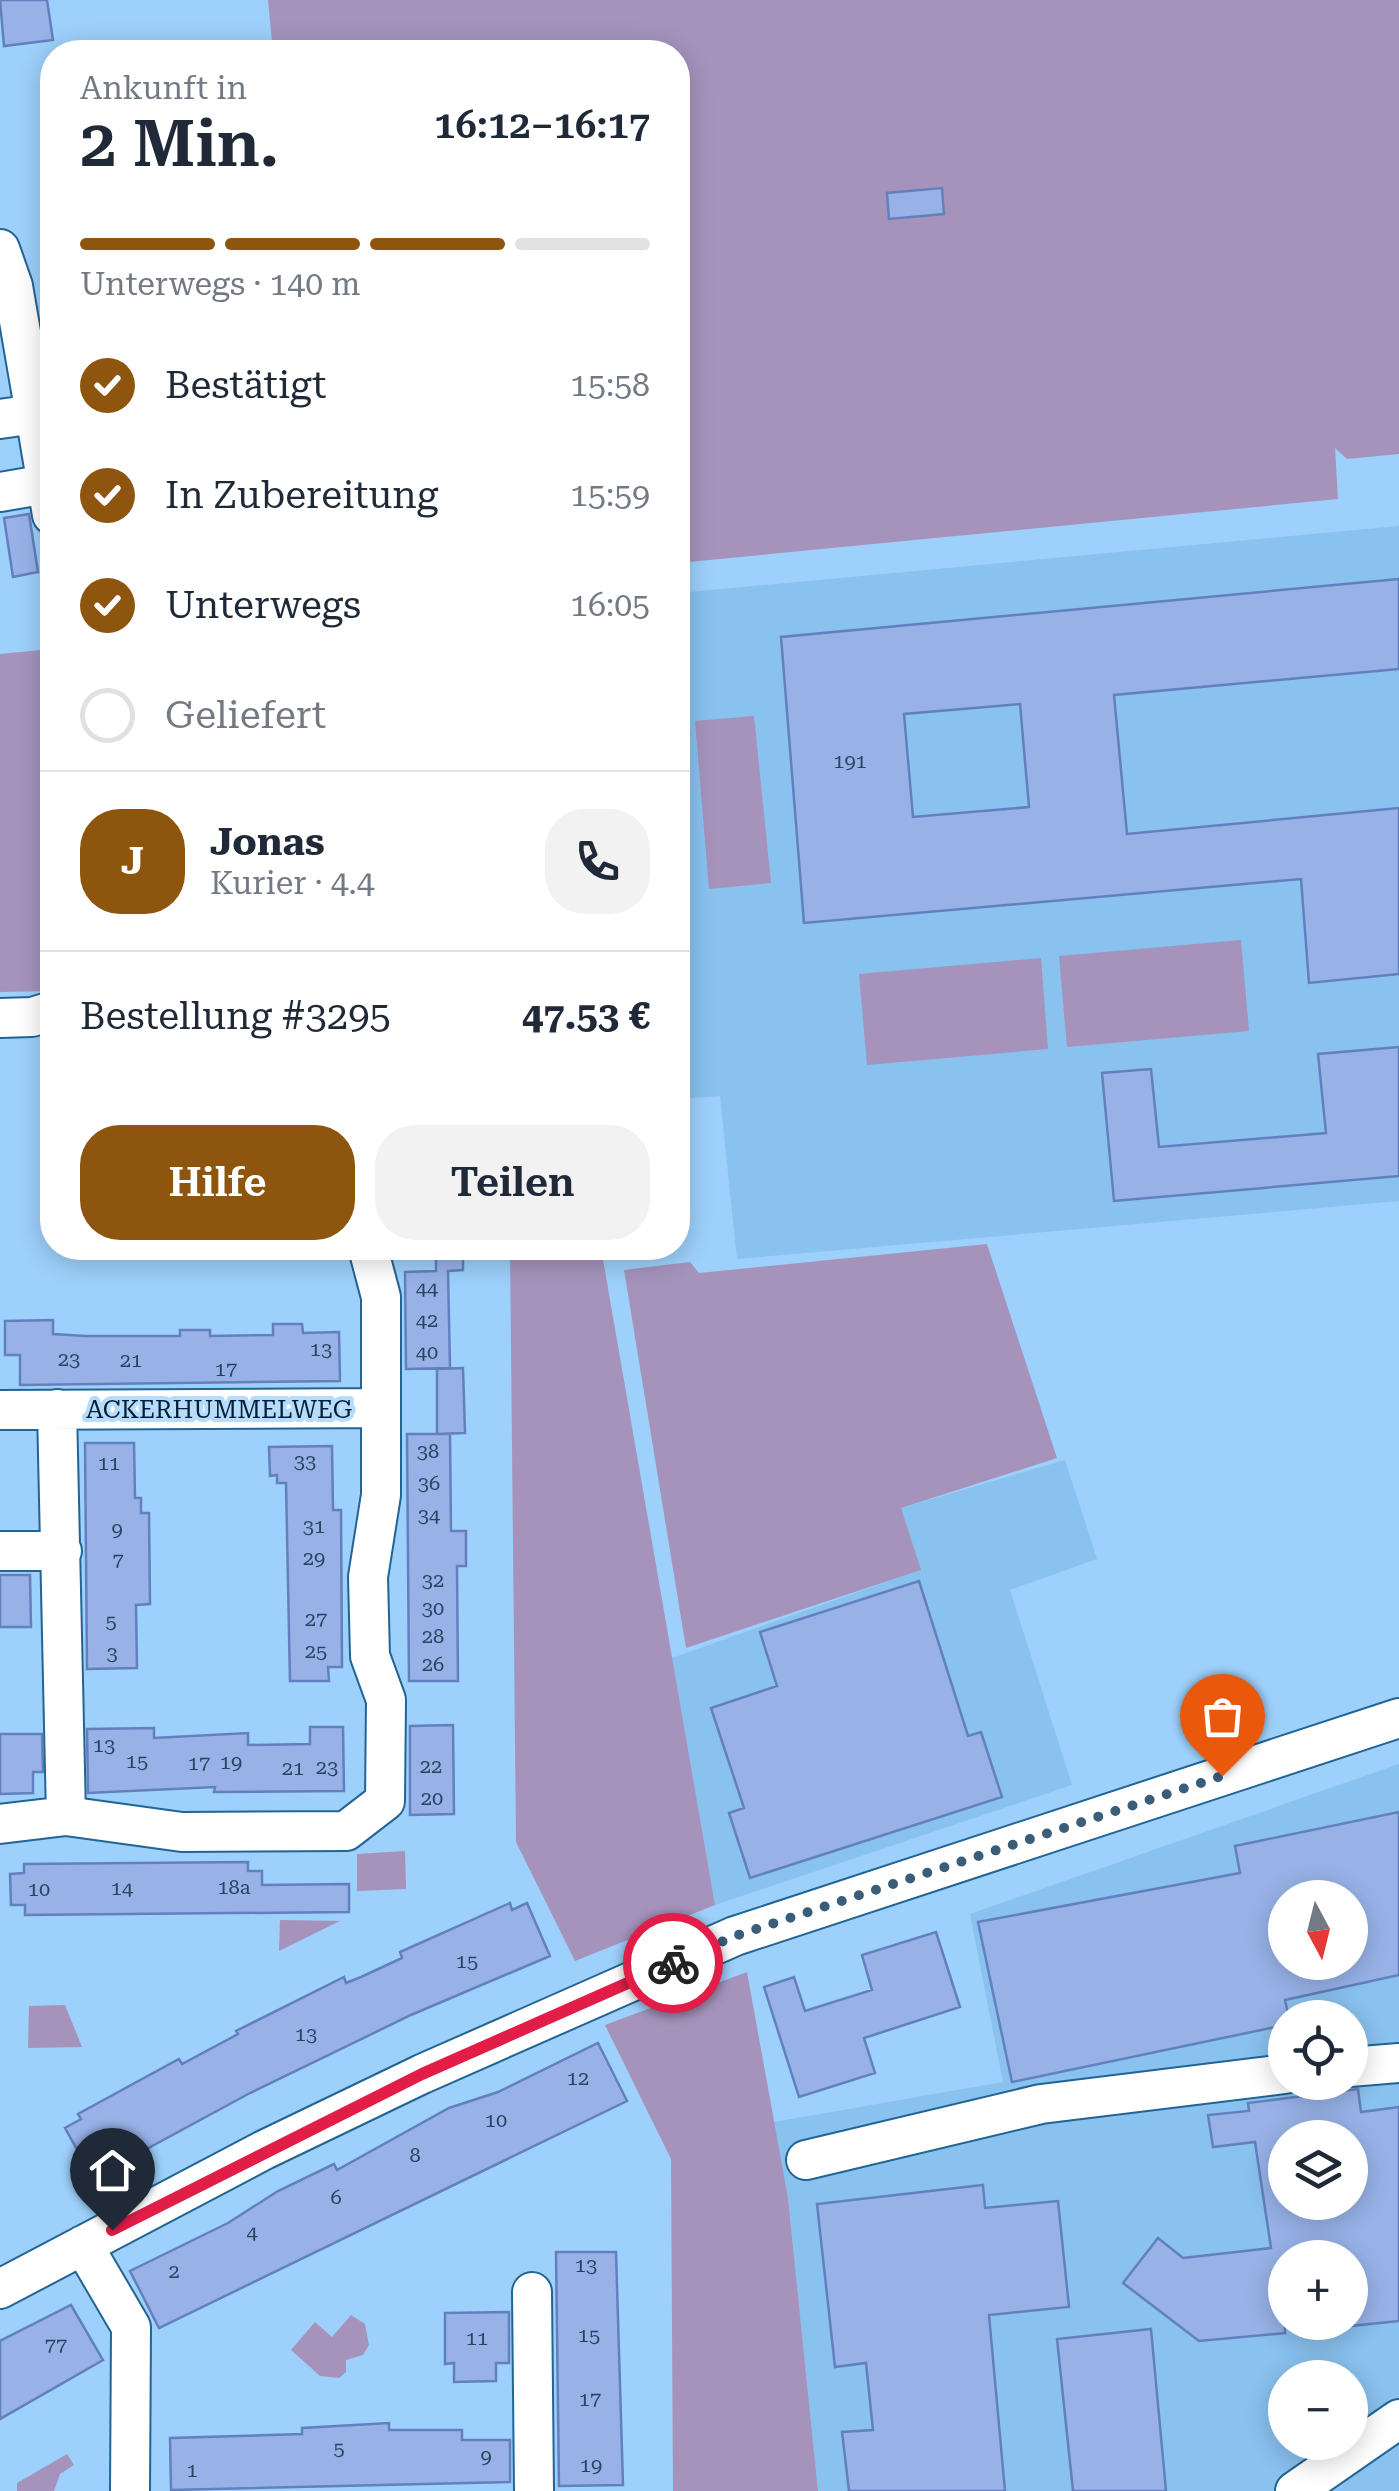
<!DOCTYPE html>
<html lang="de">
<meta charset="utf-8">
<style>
body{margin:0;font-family:"Roboto Serif",serif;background:#f2f2f3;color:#1f2937;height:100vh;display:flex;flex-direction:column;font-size:38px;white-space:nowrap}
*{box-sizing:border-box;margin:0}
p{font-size:32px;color:#747a83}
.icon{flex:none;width:55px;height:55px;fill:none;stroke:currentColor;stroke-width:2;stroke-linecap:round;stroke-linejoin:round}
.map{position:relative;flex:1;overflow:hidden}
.details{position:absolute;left:40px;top:40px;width:650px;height:1220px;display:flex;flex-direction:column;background:#fff;border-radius:40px;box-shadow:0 5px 25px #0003}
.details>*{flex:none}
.needle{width:65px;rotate:173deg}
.fabs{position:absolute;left:1268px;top:1880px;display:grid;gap:20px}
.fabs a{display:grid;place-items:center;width:100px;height:100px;border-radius:50%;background:#fff;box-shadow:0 5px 25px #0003;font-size:50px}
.pin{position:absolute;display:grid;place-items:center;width:85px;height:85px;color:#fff;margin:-102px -42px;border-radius:50% 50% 50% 0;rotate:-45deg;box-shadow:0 0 10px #0007}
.pin .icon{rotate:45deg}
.courier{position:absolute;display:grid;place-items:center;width:100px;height:100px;margin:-50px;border:8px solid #e11d48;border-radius:50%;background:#fff;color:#222;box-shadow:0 2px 12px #0007}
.headline em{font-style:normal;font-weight:600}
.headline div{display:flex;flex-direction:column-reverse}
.headline{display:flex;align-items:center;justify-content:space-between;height:170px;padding:0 40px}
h1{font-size:65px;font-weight:600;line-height:75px}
.bar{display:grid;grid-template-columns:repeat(4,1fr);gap:15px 10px;align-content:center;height:120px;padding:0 40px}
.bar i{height:12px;border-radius:8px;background:#e0e1e3}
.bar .current{background:#8e550f}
.bar p{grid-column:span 4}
.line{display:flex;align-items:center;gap:25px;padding:0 40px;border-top:2px solid #e0e1e3}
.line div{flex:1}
.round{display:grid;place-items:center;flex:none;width:105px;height:105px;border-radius:40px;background:#f2f2f3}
ol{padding:0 40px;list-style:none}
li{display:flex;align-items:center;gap:30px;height:110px}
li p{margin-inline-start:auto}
li .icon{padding:10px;border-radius:50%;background:#8e550f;color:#fff;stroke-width:4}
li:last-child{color:#747a83}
li i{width:55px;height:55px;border:5px solid #e0e1e3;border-radius:50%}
.primary-button{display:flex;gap:20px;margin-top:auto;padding:20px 40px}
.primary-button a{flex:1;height:115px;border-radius:40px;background:#8e550f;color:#fff;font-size:40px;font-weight:600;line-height:115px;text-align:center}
.primary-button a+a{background:#f2f2f3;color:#1f2937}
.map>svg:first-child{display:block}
.built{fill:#89c1ef;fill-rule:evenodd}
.green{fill:#a593bc}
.building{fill:#98b2e8;stroke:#6380be;stroke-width:2.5;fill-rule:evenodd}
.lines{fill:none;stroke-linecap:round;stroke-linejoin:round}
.minor-casing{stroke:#226494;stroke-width:42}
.minor{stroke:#fff;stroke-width:38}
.done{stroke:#3a5d79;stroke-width:10;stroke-dasharray:0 18}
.route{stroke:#e11d48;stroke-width:12}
.labels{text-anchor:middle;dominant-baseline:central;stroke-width:8;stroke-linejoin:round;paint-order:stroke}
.number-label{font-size:20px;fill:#294460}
.street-label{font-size:25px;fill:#041f33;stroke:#b6dcfd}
</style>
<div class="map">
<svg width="1399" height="2491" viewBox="0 0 1399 2491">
<rect width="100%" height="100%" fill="#9dd0fb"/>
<!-- built -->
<path class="built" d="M 1399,526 L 1399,1201 L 737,1259 L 720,1096 L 678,1099 L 678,593 Z
M 1065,1460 L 1097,1559 L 1010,1590 L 1072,1785 L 715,1905 L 672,1658 L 920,1570 L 901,1508 Z
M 1399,1764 L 1399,2491 L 818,2491 L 788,2198 L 774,2122 L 1003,2082 L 970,1914 ZM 1285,1898 L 1350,1898 L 1350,1962 L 1285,1962 ZM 1285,2018 L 1350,2018 L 1350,2082 L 1285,2082 ZM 1285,2138 L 1350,2138 L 1350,2202 L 1285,2202 ZM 1285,2258 L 1350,2258 L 1350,2322 L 1285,2322 ZM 1285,2378 L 1350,2378 L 1350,2442 L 1285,2442 Z"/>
<!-- green -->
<path class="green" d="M 268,0 L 1399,0 L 1399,454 L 1347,459 L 1335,448 L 1338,499 L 678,563 L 678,52 L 273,52 Z
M 52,649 L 52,991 L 0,992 L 0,654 Z
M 754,716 L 771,883 L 709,889 L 695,721 Z
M 1241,940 L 1249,1031 L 1067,1047 L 1059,956 Z
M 1041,958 L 1048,1049 L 867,1065 L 859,974 Z
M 987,1244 L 1057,1458 L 901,1508 L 921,1570 L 686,1648 L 624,1270 L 690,1262 L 699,1273 Z
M 510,1248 L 601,1248 L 715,1905 L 575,1961 L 516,1842 Z
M 405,1851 L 406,1889 L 357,1891 L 357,1854 Z
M 280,1920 L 340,1921 L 279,1951 Z
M 747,1972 L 788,2198 L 818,2491 L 673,2491 L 671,2159 L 605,2025 Z
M 65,2005 L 82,2047 L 28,2048 L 29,2006 Z
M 351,2315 L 365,2324 L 369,2345 L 363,2355 L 346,2360 L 346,2372 L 339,2378 L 320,2376 L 291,2350 L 315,2322 L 332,2337 Z
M 67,2454 L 74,2465 L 60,2474 L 54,2491 L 17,2491 L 17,2483 Z"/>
<!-- building -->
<path class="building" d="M 0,0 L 47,0 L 53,40 L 4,46 Z
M 942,188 L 944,214 L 889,219 L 887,193 Z
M 29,514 L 38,572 L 13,577 L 4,518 Z
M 1399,579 L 1399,669 L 1114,695 L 1127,834 L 1399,808 L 1399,974 L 1309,983 L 1301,879 L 804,923 L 781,637 ZM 1020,704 L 1029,807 L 913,817 L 904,714 Z
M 1399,1047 L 1399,1176 L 1114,1201 L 1102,1073 L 1151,1069 L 1159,1147 L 1326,1133 L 1318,1054 Z
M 436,1248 L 463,1248 L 463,1270 L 448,1271 L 450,1368 L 406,1369 L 405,1272 L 436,1271 Z
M 53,1320 L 53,1334 L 86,1336 L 180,1336 L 180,1330 L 210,1330 L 210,1336 L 273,1335 L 273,1324 L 302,1324 L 303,1333 L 339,1332 L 340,1381 L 20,1385 L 20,1355 L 5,1355 L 5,1321 Z
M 463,1368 L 465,1433 L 437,1434 L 437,1369 Z
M 407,1434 L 450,1434 L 451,1531 L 466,1531 L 466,1566 L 457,1566 L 458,1681 L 409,1681 Z
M 85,1443 L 134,1443 L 135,1498 L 141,1498 L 141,1513 L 149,1513 L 150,1604 L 136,1605 L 137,1668 L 87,1669 Z
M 332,1446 L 333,1510 L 341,1510 L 342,1667 L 328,1667 L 329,1681 L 290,1681 L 286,1483 L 277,1483 L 277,1475 L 270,1476 L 269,1447 Z
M 0,1575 L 30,1575 L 31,1627 L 0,1627 Z
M 919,1581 L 968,1736 L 981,1732 L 1002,1797 L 750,1878 L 729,1813 L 744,1808 L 711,1708 L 777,1686 L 760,1632 Z
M 453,1725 L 454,1814 L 410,1815 L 410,1726 Z
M 310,1727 L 343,1727 L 344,1791 L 214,1792 L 215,1787 L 88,1793 L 87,1729 L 154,1728 L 154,1738 L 248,1733 L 248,1745 L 310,1744 Z
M 0,1734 L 42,1734 L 43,1772 L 33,1772 L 33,1793 L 0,1794 Z
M 1399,1812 L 1399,1975 L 1285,2000 L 1289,2018 L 1285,2025 L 1012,2082 L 978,1922 L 1240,1873 L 1235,1846 ZM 1285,1898 L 1350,1898 L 1350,1962 L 1285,1962 Z
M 248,1862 L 248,1871 L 262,1871 L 262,1885 L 349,1884 L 349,1912 L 25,1915 L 25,1905 L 11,1905 L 10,1874 L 24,1873 L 24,1864 Z
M 510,1903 L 512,1910 L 527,1903 L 550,1956 L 411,2015 L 250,2093 L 93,2178 L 65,2128 L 81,2119 L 78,2114 L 179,2059 L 182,2064 L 238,2034 L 236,2031 L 344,1977 L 346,1983 L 361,1977 L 402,1958 L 400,1952 Z
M 936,1932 L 960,2007 L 864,2038 L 875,2073 L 799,2097 L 764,1987 L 794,1977 L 805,2011 L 872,1990 L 862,1955 Z
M 598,2043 L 627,2101 L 159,2328 L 130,2271 L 228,2223 L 278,2191 L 334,2164 L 337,2170 L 449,2108 L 498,2092 Z
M 1358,2089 L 1361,2112 L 1399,2107 L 1399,2321 L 1350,2326 L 1350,2258 L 1285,2258 L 1285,2333 L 1199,2341 L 1123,2283 L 1158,2238 L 1183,2258 L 1271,2248 L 1255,2142 L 1213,2147 L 1208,2115 L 1249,2111 L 1248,2103 ZM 1285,2138 L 1350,2138 L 1350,2202 L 1285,2202 Z
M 983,2185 L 985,2208 L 1058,2201 L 1069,2307 L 989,2315 L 1005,2491 L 849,2491 L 842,2432 L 873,2430 L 866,2363 L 835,2367 L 817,2204 Z
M 556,2252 L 616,2252 L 623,2485 L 559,2486 Z
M 71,2305 L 103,2360 L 0,2419 L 0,2341 Z
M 509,2312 L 509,2363 L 496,2363 L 496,2381 L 454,2382 L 454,2363 L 445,2364 L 445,2313 Z
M 1151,2329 L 1166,2491 L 1073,2491 L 1057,2339 Z
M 389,2423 L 389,2430 L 462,2430 L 462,2440 L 510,2440 L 510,2482 L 171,2490 L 170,2438 L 302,2434 L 302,2428 Z"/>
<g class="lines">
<!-- minor casing -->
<g class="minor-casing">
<path id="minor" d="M 0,249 L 13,286 L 35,414 L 0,419
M 35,414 L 52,515
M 0,492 L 47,484
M 0,1018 L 32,1017 L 52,1011
M 57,1409 L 66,1816
M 0,1410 L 381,1408
M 0,1551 L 62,1551
M 0,1824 L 66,1816 L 182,1832 L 346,1831 L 385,1801 L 386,1700 L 370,1656 L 368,1577 L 381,1495 L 381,1297 L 368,1248
M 1350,2067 L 1399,2063
M 806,2160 L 1041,2104 L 1285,2074
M 83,2245 L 131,2327 L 130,2491
M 0,2289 L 264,2150 L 422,2074 L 735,1936 L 1399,1718
M 532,2292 L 534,2491
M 1295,2491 L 1399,2419"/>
</g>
<!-- minor -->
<use href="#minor" class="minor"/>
</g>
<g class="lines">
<!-- done -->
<path class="done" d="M 673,1963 L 735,1936 L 1222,1776"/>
<!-- route -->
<path class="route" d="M 112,2230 L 422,2074 L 673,1963"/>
</g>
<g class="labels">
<!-- number labels -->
<g class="number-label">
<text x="850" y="761">191</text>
<text x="427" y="1288">44</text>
<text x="427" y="1320">42</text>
<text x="321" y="1349">13</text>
<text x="427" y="1352">40</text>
<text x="69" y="1359">23</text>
<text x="131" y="1360">21</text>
<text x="226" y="1369">17</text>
<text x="428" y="1451">38</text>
<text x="305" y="1461">33</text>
<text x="109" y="1463">11</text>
<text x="429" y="1483">36</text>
<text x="429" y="1515">34</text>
<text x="314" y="1526">31</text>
<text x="117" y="1529">9</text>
<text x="314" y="1558">29</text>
<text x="118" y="1560">7</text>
<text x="433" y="1580">32</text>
<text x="433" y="1608">30</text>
<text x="316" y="1619">27</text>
<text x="111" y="1621">5</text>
<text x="433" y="1636">28</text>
<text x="316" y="1651">25</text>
<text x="112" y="1653">3</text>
<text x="433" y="1664">26</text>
<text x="104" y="1745">13</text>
<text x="137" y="1761">15</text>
<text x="231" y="1762">19</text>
<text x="199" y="1763">17</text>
<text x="431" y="1766">22</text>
<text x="327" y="1767">23</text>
<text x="293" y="1768">21</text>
<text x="432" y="1798">20</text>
<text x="234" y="1887">18a</text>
<text x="122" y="1888">14</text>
<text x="39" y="1889">10</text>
<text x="467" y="1961">15</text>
<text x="306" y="2034">13</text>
<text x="578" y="2078">12</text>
<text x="496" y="2120">10</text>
<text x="415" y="2155">8</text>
<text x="336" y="2197">6</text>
<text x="252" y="2232">4</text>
<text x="586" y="2265">13</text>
<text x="174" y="2271">2</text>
<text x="589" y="2335">15</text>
<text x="477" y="2338">11</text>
<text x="56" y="2345">77</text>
<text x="590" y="2399">17</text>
<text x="339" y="2448">5</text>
<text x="486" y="2456">9</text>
<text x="591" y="2465">19</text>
<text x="192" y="2470">1</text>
</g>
<!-- street labels -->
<g class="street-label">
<text x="219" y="1409">ACKERHUMMELWEG</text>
</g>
</g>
</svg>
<div class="fabs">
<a><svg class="needle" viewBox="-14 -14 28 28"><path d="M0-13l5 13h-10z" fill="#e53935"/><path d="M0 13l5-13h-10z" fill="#747a83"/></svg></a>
<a><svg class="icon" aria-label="locate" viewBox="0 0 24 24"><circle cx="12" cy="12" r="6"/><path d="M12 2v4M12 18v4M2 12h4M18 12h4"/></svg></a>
<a><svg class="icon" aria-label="layers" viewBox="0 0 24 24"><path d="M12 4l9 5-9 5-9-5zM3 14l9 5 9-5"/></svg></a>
<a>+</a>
<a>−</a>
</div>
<div class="pin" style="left:1222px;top:1776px;background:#ea580c"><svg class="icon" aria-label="bag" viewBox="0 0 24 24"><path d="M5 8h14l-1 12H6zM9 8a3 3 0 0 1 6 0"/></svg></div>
<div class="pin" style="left:112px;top:2230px;background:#1f2937"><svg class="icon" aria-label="home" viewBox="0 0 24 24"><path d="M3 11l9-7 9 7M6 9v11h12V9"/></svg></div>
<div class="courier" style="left:673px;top:1963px"><svg class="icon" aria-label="bike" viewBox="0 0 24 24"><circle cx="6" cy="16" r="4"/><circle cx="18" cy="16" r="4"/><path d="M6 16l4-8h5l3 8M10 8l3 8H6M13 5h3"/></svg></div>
<section class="details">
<div class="headline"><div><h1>2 Min.</h1><p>Ankunft in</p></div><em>16:12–16:17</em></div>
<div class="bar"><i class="current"></i><i class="current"></i><i class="current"></i><i></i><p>Unterwegs · 140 m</p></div>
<ol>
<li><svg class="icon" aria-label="check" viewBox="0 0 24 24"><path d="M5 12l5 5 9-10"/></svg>Bestätigt<p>15:58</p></li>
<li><svg class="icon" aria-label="check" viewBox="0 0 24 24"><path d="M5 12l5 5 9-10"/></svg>In Zubereitung<p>15:59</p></li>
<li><svg class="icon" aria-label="check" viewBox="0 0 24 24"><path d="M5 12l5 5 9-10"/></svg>Unterwegs<p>16:05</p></li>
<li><i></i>Geliefert</li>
</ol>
<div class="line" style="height:180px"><b class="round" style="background:#8e550f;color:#fff">J</b><div><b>Jonas</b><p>Kurier · 4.4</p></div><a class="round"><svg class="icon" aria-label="phone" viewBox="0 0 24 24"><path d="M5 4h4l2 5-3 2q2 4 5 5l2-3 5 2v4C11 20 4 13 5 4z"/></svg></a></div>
<div class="line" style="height:130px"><div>Bestellung #3295</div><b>47.53 €</b></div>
<div class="primary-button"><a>Hilfe</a><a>Teilen</a></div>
</section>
</div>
